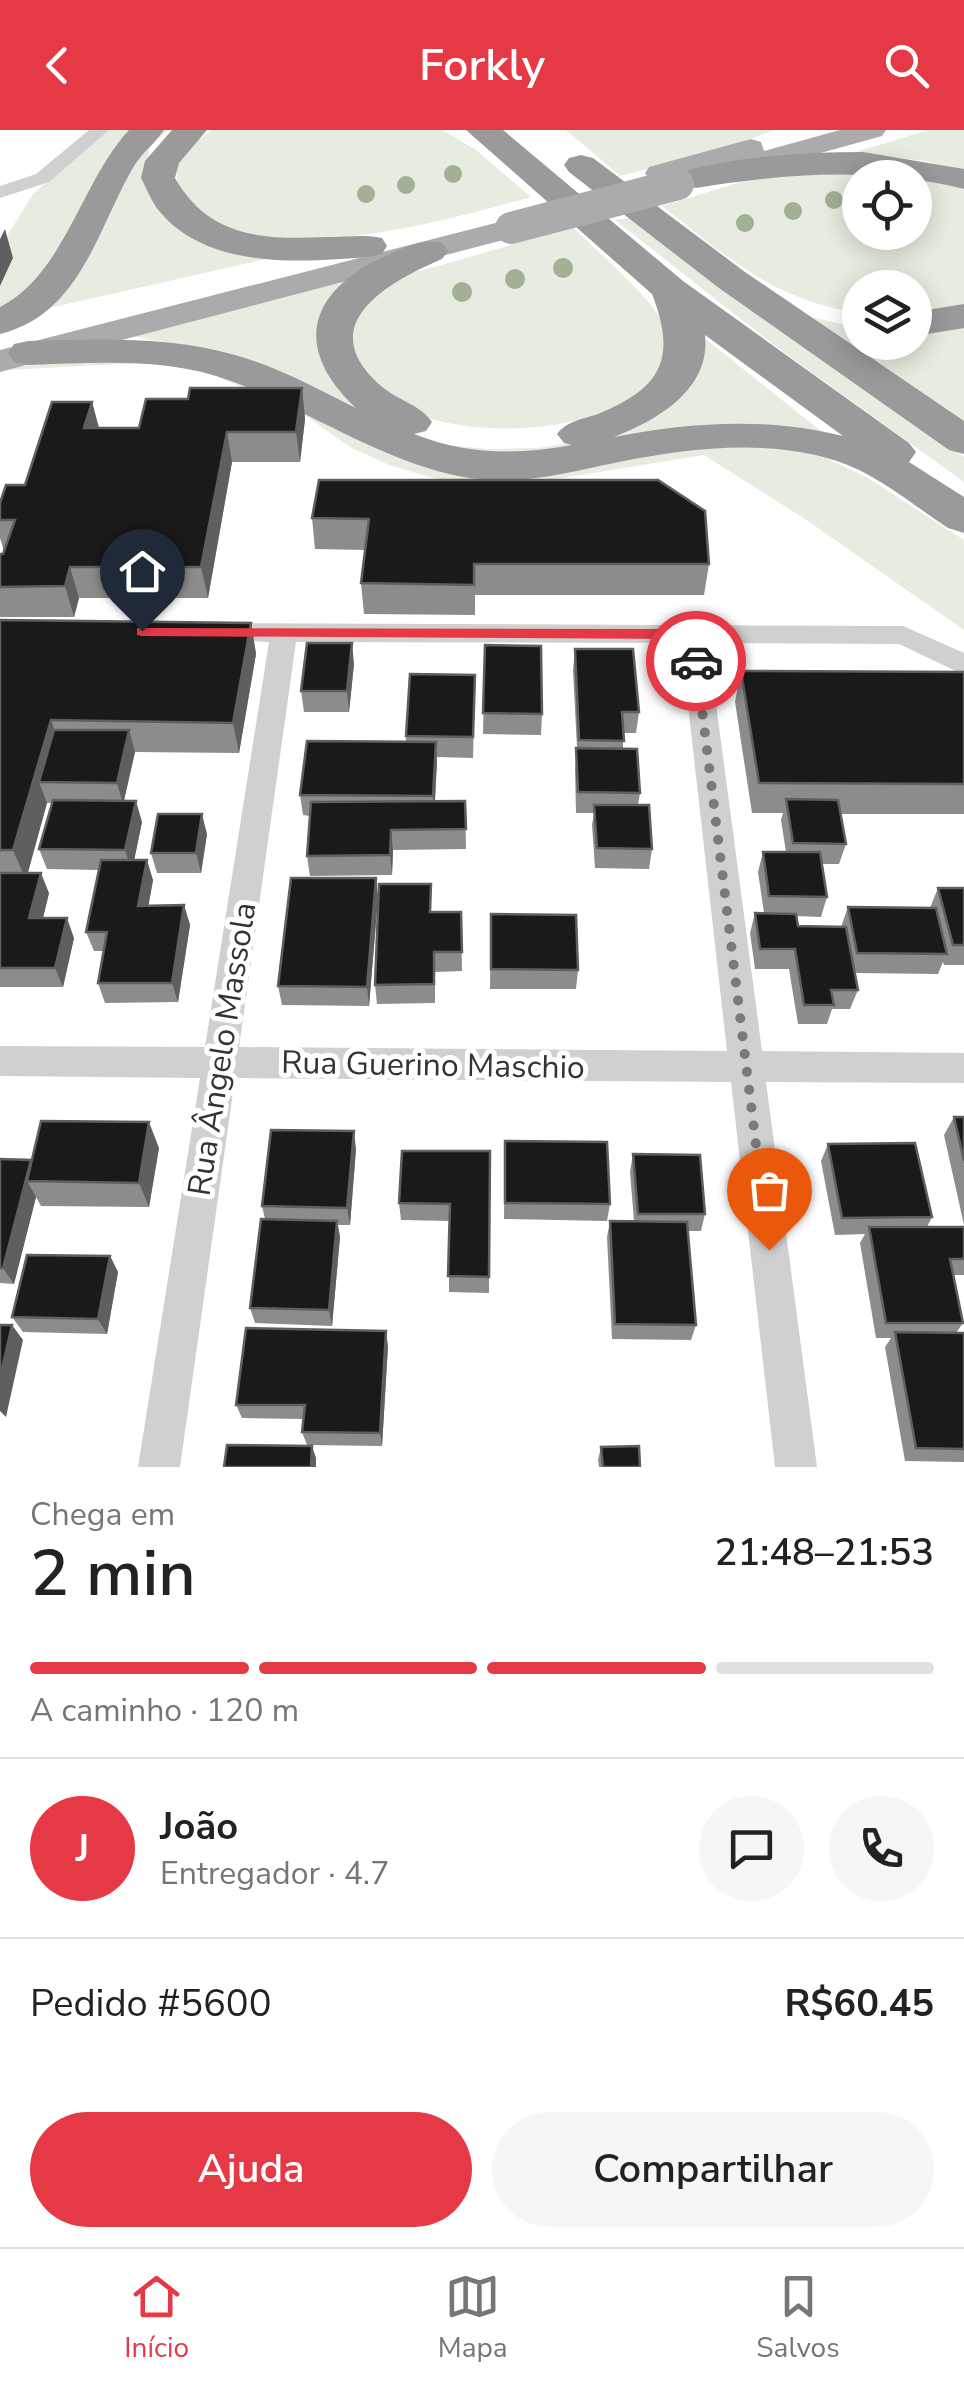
<!DOCTYPE html>
<html lang="pt">
<meta charset="utf-8">
<style>
body{margin:0;font-family:"Nunito Sans",sans-serif;background:#f6f6f6;color:#222;height:100vh;display:flex;flex-direction:column;font-size:38px;white-space:nowrap}
*{box-sizing:border-box;margin:0}
p{font-size:32px;color:#767676}
.icon{flex:none;width:55px;height:55px;fill:none;stroke:currentColor;stroke-width:2;stroke-linecap:round;stroke-linejoin:round}
.map{position:relative;height:1337px;overflow:hidden}
.side{display:flex;flex-direction:column;background:#fff;flex:1}
.side>*{flex:none}
.fabs{position:absolute;left:842px;top:30px;display:grid;gap:20px}
.fabs a{display:grid;place-items:center;width:90px;height:90px;border-radius:50%;background:#fff;box-shadow:0 5px 25px #0003;font-size:50px}
.pin{position:absolute;display:grid;place-items:center;width:85px;height:85px;color:#fff;margin:-102px -42px;border-radius:50% 50% 50% 0;rotate:-45deg;box-shadow:0 0 10px #0007}
.pin .icon{rotate:45deg}
.courier{position:absolute;display:grid;place-items:center;width:100px;height:100px;margin:-50px;border:8px solid #e63946;border-radius:50%;background:#fff;color:#222;box-shadow:0 2px 12px #0007}
.summary em{font-style:normal;font-weight:600}
.summary div{display:flex;flex-direction:column-reverse}
.summary{display:flex;align-items:center;justify-content:space-between;height:170px;padding:0 30px}
h1{font-size:65px;font-weight:600;line-height:75px}
.bar{display:grid;grid-template-columns:repeat(4,1fr);gap:15px 10px;align-content:center;height:120px;padding:0 30px}
.bar i{height:12px;border-radius:8px;background:#e0e0e0}
.bar .selected{background:#e63946}
.bar p{grid-column:span 4}
.line{display:flex;align-items:center;gap:25px;padding:0 30px;border-top:2px solid #e0e0e0}
.line div{flex:1}
.round{display:grid;place-items:center;flex:none;width:105px;height:105px;border-radius:52px;background:#f6f6f6}
.cta{display:flex;gap:20px;margin-top:auto;padding:20px 30px}
.cta a{flex:1;height:115px;border-radius:60px;background:#e63946;color:#fff;font-size:40px;font-weight:600;line-height:115px;text-align:center}
.cta a+a{background:#f6f6f6;color:#222}
header{display:flex;justify-content:space-between;align-items:center;height:130px;padding:0 30px;background:#e63946;color:#fff;font-size:45px;font-weight:600}
.tabs{display:flex;justify-content:space-around;align-items:center;height:140px;border-top:2px solid #e0e0e0;background:#fff;font-size:28px;color:#767676}
.tabs a{display:grid;justify-items:center;gap:5px}
.tabs .selected{color:#e63946}
.map>svg:first-child{display:block}
.green{fill:#e6ecdf;fill-rule:evenodd}
.lines{fill:none;stroke-linecap:round;stroke-linejoin:round}
.minor{fill:#d0d0d0;fill-rule:evenodd}
.primary{fill:#ababab;fill-rule:evenodd}
.motorway{fill:#9a9a9a;fill-rule:evenodd}
.primary-bridge{stroke:#ababab;stroke-width:32}
.tree{fill:#a2b095}
.wall{fill:#8c8c8c}
.shaded-wall{fill:#5f5f5f}
.building{fill:#1a1a1a;stroke:#5f5f5f;stroke-width:2.5}
.route{fill:#e63946}
.done{stroke:#7a7a7a;stroke-width:10;stroke-dasharray:0 18}
.labels{text-anchor:middle;dominant-baseline:central;stroke-width:10;stroke-linejoin:round;paint-order:stroke}
.street-label{font-size:32px;fill:#333;stroke:#fff}
</style>
<header><svg class="icon" aria-label="back" viewBox="0 0 24 24"><path d="M15 5l-7 7 7 7"/></svg>Forkly<svg class="icon" aria-label="search" viewBox="0 0 24 24"><circle cx="10" cy="10" r="6"/><path d="M15 15l6 6"/></svg></header>
<div class="map">
<svg width="964" height="1337" viewBox="0 0 964 1337">
<rect width="100%" height="100%" fill="#fff"/>
<!-- green -->
<path class="green" d="M 107,0 L 134,0 L 45,149 L 0,179 L 0,156 L 13,129 L 0,117 L 34,63 Z
M 155,0 L 168,0 L 150,17 L 144,49 L 161,80 L 279,126 L 49,178 L 126,33 Z
M 212,0 L 442,0 L 476,20 L 531,67 C 453,88 230,155 181,61 C 167,33 191,15 212,0 Z
M 566,0 L 774,0 L 718,21 L 620,46 Z
M 928,0 L 964,0 L 964,42 L 927,31 L 853,23 Z
M 851,35 L 964,56 L 964,176 L 915,184 L 915,158 L 860,158 L 860,182 C 780,175 723,124 662,76 L 747,50 ZM 860,48 L 915,48 L 915,102 L 860,102 Z
M 629,88 L 964,327 L 964,352 L 774,215 L 615,90 Z
M 573,97 C 593,118 659,174 665,198 C 672,220 660,245 644,259 C 592,308 441,312 385,267 C 337,227 340,176 398,148 C 413,141 433,138 449,133 C 490,121 532,109 573,97 Z
M 360,148 L 322,201 L 405,301 L 445,315 L 489,319 L 538,318 L 583,311 L 618,300 L 698,203 L 836,313 L 781,301 L 568,325 L 442,323 L 209,221 L 128,205 Z
M 791,183 L 860,198 L 860,212 L 915,212 L 915,202 L 964,194 L 964,297 Z
M 187,231 L 426,332 L 691,314 L 790,318 L 826,328 L 868,348 L 964,410 L 964,500 L 805,389 L 704,325 L 525,354 L 447,352 L 389,335 L 350,317 L 302,283 L 216,246 L 182,236 L 140,233 L 6,240 L 40,233 Z"/>
<g class="lines">
<!-- minor -->
<path class="minor" d="M 89,0 L 109,0 L 49,52 L 0,68 L 0,56 L 36,44 Z
M 214,493 L 903,496 L 964,523 L 964,545 L 899,514 L 708,513 L 762,921 L 964,923 L 964,953 L 766,952 L 817,1337 L 775,1337 L 731,952 L 235,948 L 180,1337 L 138,1337 L 200,948 L 0,946 L 0,916 L 205,917 L 269,512 L 204,509 L 200,502 L 204,495 ZM 296,512 L 681,513 L 727,921 L 239,917 Z"/>
<!-- primary -->
<path class="primary" d="M 840,0 L 886,0 L 882,6 L 720,51 L 709,48 L 707,39 L 660,52 L 649,49 L 645,43 L 649,37 L 751,9 L 761,12 L 764,21 Z
M 511,89 L 522,91 L 527,98 L 522,105 L 0,242 L 0,220 Z"/>
<!-- motorway -->
<path class="motorway" d="M 129,0 L 164,0 C 155,13 142,23 134,36 C 97,99 81,184 0,204 L 0,177 C 64,145 81,52 129,0 Z
M 172,0 L 207,0 L 179,33 L 175,48 C 209,108 264,110 327,107 C 346,107 364,104 382,108 L 387,116 L 382,124 L 369,127 C 301,132 209,140 160,82 C 152,73 147,59 141,48 L 145,31 Z
M 466,0 L 503,0 L 683,151 L 909,313 L 916,322 L 909,332 L 964,367 L 964,403 L 948,398 C 919,379 891,356 859,340 C 787,306 694,317 619,332 C 570,342 520,356 469,348 C 382,333 312,281 231,251 C 167,227 95,233 28,235 L 14,232 L 8,223 L 14,214 L 28,211 C 98,209 168,206 235,225 C 278,237 316,258 356,278 C 293,219 307,163 383,127 C 403,118 421,108 442,113 L 448,121 L 442,129 C 388,152 311,195 381,256 C 397,270 421,275 432,292 L 426,301 L 414,304 C 467,325 517,325 572,315 L 564,313 L 557,304 C 567,291 583,289 598,284 C 662,258 677,228 652,164 ZM 705,205 L 843,306 C 767,287 690,292 614,307 C 658,290 711,259 705,205 Z
M 863,22 L 964,39 L 964,59 C 873,37 788,43 696,58 L 684,55 L 679,48 L 684,41 C 742,26 803,22 863,22 Z
M 581,25 L 593,28 L 745,142 L 964,291 L 964,324 L 949,320 L 719,158 L 569,42 L 564,35 L 569,28 Z
M 964,174 L 964,198 L 915,206 L 915,182 Z"/>
<!-- primary-bridge -->
<path class="primary-bridge" d="M 511,98 L 678,54"/>
</g>
<!-- trees -->
<g class="tree">
<circle cx="453" cy="44" r="9"/>
<circle cx="406" cy="55" r="9"/>
<circle cx="366" cy="64" r="9"/>
<circle cx="834" cy="70" r="9"/>
<circle cx="793" cy="81" r="9"/>
<circle cx="745" cy="93" r="9"/>
<circle cx="563" cy="138" r="10"/>
<circle cx="515" cy="149" r="10"/>
<circle cx="462" cy="162" r="10"/>
</g>
<!-- wall -->
<path class="wall" d="M 302,258 L 305,289 L 300,332 L 232,332 L 208,468 L 79,468 L 74,487 L 0,487 L 0,424 L 3,424 L 4,421 L 0,408 L 0,373 L 25,355 L 92,272 L 99,298 L 139,298 L 188,269 Z
M 319,350 L 709,434 L 704,465 L 475,465 L 475,485 L 364,484 L 361,453 L 365,420 L 315,419 L 312,388 Z
M 0,490 L 251,493 L 256,524 L 239,623 L 135,622 L 124,671 L 142,692 L 134,730 L 153,750 L 148,775 L 184,775 L 190,795 L 178,872 L 105,873 L 98,853 L 104,821 L 94,821 L 86,802 L 99,740 L 47,739 L 39,719 L 52,673 L 47,673 L 27,743 L 49,763 L 43,788 L 74,808 L 63,857 L 0,857 Z
M 485,515 L 542,584 L 541,605 L 483,604 Z
M 575,519 L 639,582 L 636,603 L 623,603 L 623,618 L 640,663 L 638,675 L 652,719 L 649,739 L 595,738 L 592,695 L 594,683 L 576,683 L 575,639 L 577,618 L 573,540 Z
M 354,534 L 349,582 L 304,582 L 301,561 Z
M 741,541 L 964,542 L 964,684 L 841,684 L 846,714 L 839,734 L 822,734 L 827,767 L 821,787 L 796,786 L 798,796 L 841,797 L 848,777 L 930,778 L 938,758 L 964,758 L 964,835 L 944,835 L 943,832 L 938,844 L 855,843 L 858,860 L 850,879 L 832,879 L 827,894 L 798,894 L 789,839 L 755,839 L 750,803 L 755,783 L 764,783 L 758,742 L 763,722 L 786,722 L 781,690 L 783,683 L 752,683 L 735,572 Z
M 475,545 L 473,628 L 437,627 L 435,671 L 465,671 L 466,719 L 393,720 L 392,745 L 310,746 L 307,726 L 310,686 L 303,685 L 300,665 L 406,612 L 406,606 Z
M 207,704 L 201,743 L 157,743 L 151,723 Z
M 376,748 L 378,768 L 369,876 L 282,875 L 278,856 Z
M 432,782 L 461,782 L 462,841 L 435,842 L 435,873 L 377,874 L 375,855 Z
M 491,784 L 578,840 L 576,859 L 490,859 Z
M 954,987 L 964,987 L 964,1095 L 944,1005 Z
M 505,1011 L 610,1074 L 607,1091 L 504,1089 Z
M 828,1014 L 932,1087 L 927,1097 L 964,1097 L 964,1145 L 953,1145 L 963,1193 L 956,1203 L 964,1203 L 964,1332 L 905,1331 L 885,1217 L 891,1208 L 876,1208 L 860,1113 L 865,1104 L 835,1105 L 821,1031 Z
M 159,1018 L 149,1077 L 41,1076 L 36,1067 L 14,1154 L 0,1153 L 0,1029 L 31,1030 Z
M 356,1019 L 350,1095 L 338,1095 L 340,1107 L 332,1196 L 255,1193 L 250,1178 L 265,1089 L 262,1076 Z
M 490,1021 L 489,1163 L 449,1162 L 449,1091 L 401,1090 L 399,1073 Z
M 633,1024 L 705,1084 L 701,1101 L 688,1101 L 696,1195 L 691,1210 L 612,1209 L 607,1107 L 610,1091 L 634,1091 L 630,1042 Z
M 110,1126 L 118,1142 L 107,1204 L 23,1202 L 12,1187 Z
M 388,1216 L 382,1316 L 307,1315 L 302,1302 L 304,1289 L 242,1288 L 236,1275 Z
M 601,1317 L 640,1337 L 599,1337 L 598,1330 Z"/>
<!-- shaded-wall -->
<path class="shaded-wall" d="M 5,99 L 13,128 L 0,156 L 0,109 Z
M 302,258 L 305,289 L 300,332 L 296,302 Z
M 92,272 L 100,302 L 84,298 Z
M 227,302 L 232,332 L 208,468 L 201,437 Z
M 70,437 L 79,468 L 74,487 L 65,456 Z
M 251,493 L 256,524 L 239,623 L 233,593 Z
M 352,513 L 354,534 L 349,582 L 347,561 Z
M 51,590 L 61,621 L 39,652 L 47,673 L 26,750 L 13,720 Z
M 129,600 L 135,622 L 123,674 L 117,653 Z
M 436,612 L 437,633 L 434,687 L 433,666 Z
M 136,671 L 142,692 L 132,741 L 125,720 Z
M 202,684 L 207,704 L 201,743 L 196,723 Z
M 391,700 L 393,720 L 392,745 L 390,725 Z
M 147,730 L 153,750 L 145,796 L 138,776 Z
M 41,743 L 49,763 L 38,808 L 29,788 Z
M 376,748 L 378,768 L 369,876 L 367,857 Z
M 184,775 L 190,795 L 178,872 L 172,853 Z
M 67,788 L 74,808 L 63,857 L 55,838 Z
M 149,992 L 159,1018 L 149,1077 L 139,1053 Z
M 354,1001 L 356,1019 L 350,1095 L 347,1078 Z
M 31,1030 L 27,1051 L 36,1067 L 14,1154 L 3,1138 Z
M 337,1091 L 340,1107 L 332,1196 L 329,1180 Z
M 110,1126 L 118,1142 L 107,1204 L 98,1189 Z
M 12,1195 L 23,1210 L 6,1287 L 0,1281 L 0,1248 Z
M 386,1201 L 388,1216 L 382,1316 L 380,1303 Z
M 312,1316 L 316,1328 L 316,1337 L 311,1337 Z"/>
<!-- building -->
<path class="building" d="M 190,258 L 302,258 L 296,302 L 227,302 L 201,437 L 70,437 L 65,456 L 0,457 L 0,424 L 3,424 L 15,390 L 0,390 L 0,373 L 6,355 L 25,355 L 52,272 L 92,272 L 84,298 L 139,298 L 146,269 L 188,269 Z
M 319,350 L 658,350 L 705,381 L 709,434 L 474,434 L 474,455 L 361,453 L 369,389 L 312,388 Z
M 0,490 L 251,493 L 233,593 L 51,590 L 13,720 L 0,720 Z
M 307,513 L 352,513 L 347,561 L 301,561 Z
M 485,515 L 541,516 L 542,584 L 483,583 Z
M 575,519 L 633,519 L 639,582 L 622,582 L 624,611 L 579,610 Z
M 741,541 L 964,542 L 964,654 L 759,653 Z
M 410,544 L 475,545 L 473,607 L 406,606 Z
M 54,600 L 129,600 L 117,653 L 39,652 Z
M 307,611 L 436,612 L 433,666 L 300,665 Z
M 576,618 L 637,619 L 640,663 L 578,662 Z
M 786,669 L 838,670 L 846,714 L 793,713 Z
M 53,670 L 136,671 L 125,720 L 39,719 Z
M 465,671 L 466,699 L 391,700 L 390,725 L 307,726 L 311,672 Z
M 594,675 L 649,675 L 652,719 L 597,718 Z
M 158,684 L 202,684 L 196,723 L 151,723 Z
M 763,722 L 820,722 L 827,767 L 769,766 Z
M 101,730 L 147,730 L 138,776 L 184,775 L 172,853 L 98,853 L 107,802 L 86,802 Z
M 0,743 L 41,743 L 29,788 L 67,788 L 55,838 L 0,838 Z
M 291,748 L 376,748 L 367,857 L 278,856 Z
M 379,754 L 431,754 L 430,782 L 461,782 L 462,822 L 434,822 L 434,854 L 375,855 Z
M 938,758 L 964,758 L 964,815 L 953,815 Z
M 848,777 L 936,778 L 947,824 L 857,823 Z
M 755,783 L 796,784 L 798,796 L 846,797 L 858,860 L 831,860 L 834,875 L 804,875 L 795,819 L 760,819 Z
M 491,784 L 576,785 L 578,840 L 491,839 Z
M 954,987 L 964,987 L 964,1031 Z
M 41,991 L 149,992 L 139,1053 L 27,1051 Z
M 271,1000 L 354,1001 L 347,1078 L 262,1076 Z
M 505,1011 L 607,1012 L 610,1074 L 505,1073 Z
M 915,1013 L 932,1087 L 842,1088 L 828,1014 Z
M 402,1021 L 490,1021 L 489,1147 L 448,1146 L 450,1074 L 399,1073 Z
M 633,1024 L 700,1025 L 705,1084 L 638,1084 Z
M 0,1029 L 31,1030 L 3,1138 L 0,1138 Z
M 261,1089 L 337,1091 L 329,1180 L 250,1178 Z
M 610,1091 L 687,1092 L 696,1195 L 615,1194 Z
M 869,1097 L 964,1097 L 964,1129 L 950,1129 L 963,1193 L 886,1193 Z
M 27,1125 L 110,1126 L 98,1189 L 12,1187 Z
M 0,1195 L 12,1195 L 0,1248 Z
M 246,1198 L 386,1201 L 380,1303 L 302,1302 L 305,1275 L 236,1275 Z
M 895,1202 L 964,1203 L 964,1319 L 916,1318 Z
M 227,1315 L 312,1316 L 311,1337 L 224,1337 Z
M 639,1316 L 640,1337 L 603,1337 L 601,1317 Z"/>
<!-- route -->
<path class="route" d="M 137,498 L 693,499 L 700,504 L 704,531 L 691,535 L 686,509 L 142,506 L 137,505 Z"/>
<g class="lines">
<!-- done -->
<path class="done" d="M 696,531 L 769,1120"/>
</g>
<g class="labels">
<!-- street labels -->
<g class="street-label">
<text transform="translate(222 919) rotate(-81)">Rua Ângelo Massola</text>
<text transform="translate(433 935) rotate(1)">Rua Guerino Maschio</text>
</g>
</g>
</svg>
<div class="fabs">
<a><svg class="icon" aria-label="locate" viewBox="0 0 24 24"><circle cx="12" cy="12" r="6"/><path d="M12 2v4M12 18v4M2 12h4M18 12h4"/></svg></a>
<a><svg class="icon" aria-label="layers" viewBox="0 0 24 24"><path d="M12 4l9 5-9 5-9-5zM3 14l9 5 9-5"/></svg></a>
</div>
<div class="pin" style="left:769px;top:1120px;background:#ea580c"><svg class="icon" aria-label="bag" viewBox="0 0 24 24"><path d="M5 8h14l-1 12H6zM9 8a3 3 0 0 1 6 0"/></svg></div>
<div class="pin" style="left:142px;top:501px;background:#1f2937"><svg class="icon" aria-label="home" viewBox="0 0 24 24"><path d="M3 11l9-7 9 7M6 9v11h12V9"/></svg></div>
<div class="courier" style="left:696px;top:531px"><svg class="icon" aria-label="car" viewBox="0 0 24 24"><path d="M5 17H2v-5l4-1 3-4h7l3 4 3 1v5h-3M9 17h6M6 11h13"/><circle cx="7" cy="17" r="2"/><circle cx="17" cy="17" r="2"/></svg></div>
</div>
<section class="side">
<div class="summary"><div><h1>2 min</h1><p>Chega em</p></div><em>21:48–21:53</em></div>
<div class="bar"><i class="selected"></i><i class="selected"></i><i class="selected"></i><i></i><p>A caminho · 120 m</p></div>
<div class="line" style="height:180px"><b class="round" style="background:#e63946;color:#fff">J</b><div><b>João</b><p>Entregador · 4.7</p></div><a class="round"><svg class="icon" aria-label="chat" viewBox="0 0 24 24"><path d="M4 5h16v11H9l-5 4z"/></svg></a><a class="round"><svg class="icon" aria-label="phone" viewBox="0 0 24 24"><path d="M5 4h4l2 5-3 2q2 4 5 5l2-3 5 2v4C11 20 4 13 5 4z"/></svg></a></div>
<div class="line" style="height:130px"><div>Pedido #5600</div><b>R$60.45</b></div>
<div class="cta"><a>Ajuda</a><a>Compartilhar</a></div>
</section>
<nav class="tabs">
<a class="selected"><svg class="icon" aria-label="home" viewBox="0 0 24 24"><path d="M3 11l9-7 9 7M6 9v11h12V9"/></svg>Início</a>
<a><svg class="icon" aria-label="map" viewBox="0 0 24 24"><path d="M3 6l6-2 6 2 6-2v14l-6 2-6-2-6 2zM9 4v14M15 6v14"/></svg>Mapa</a>
<a><svg class="icon" aria-label="saved" viewBox="0 0 24 24"><path d="M7 4h10v16l-5-4-5 4z"/></svg>Salvos</a>
</nav>
